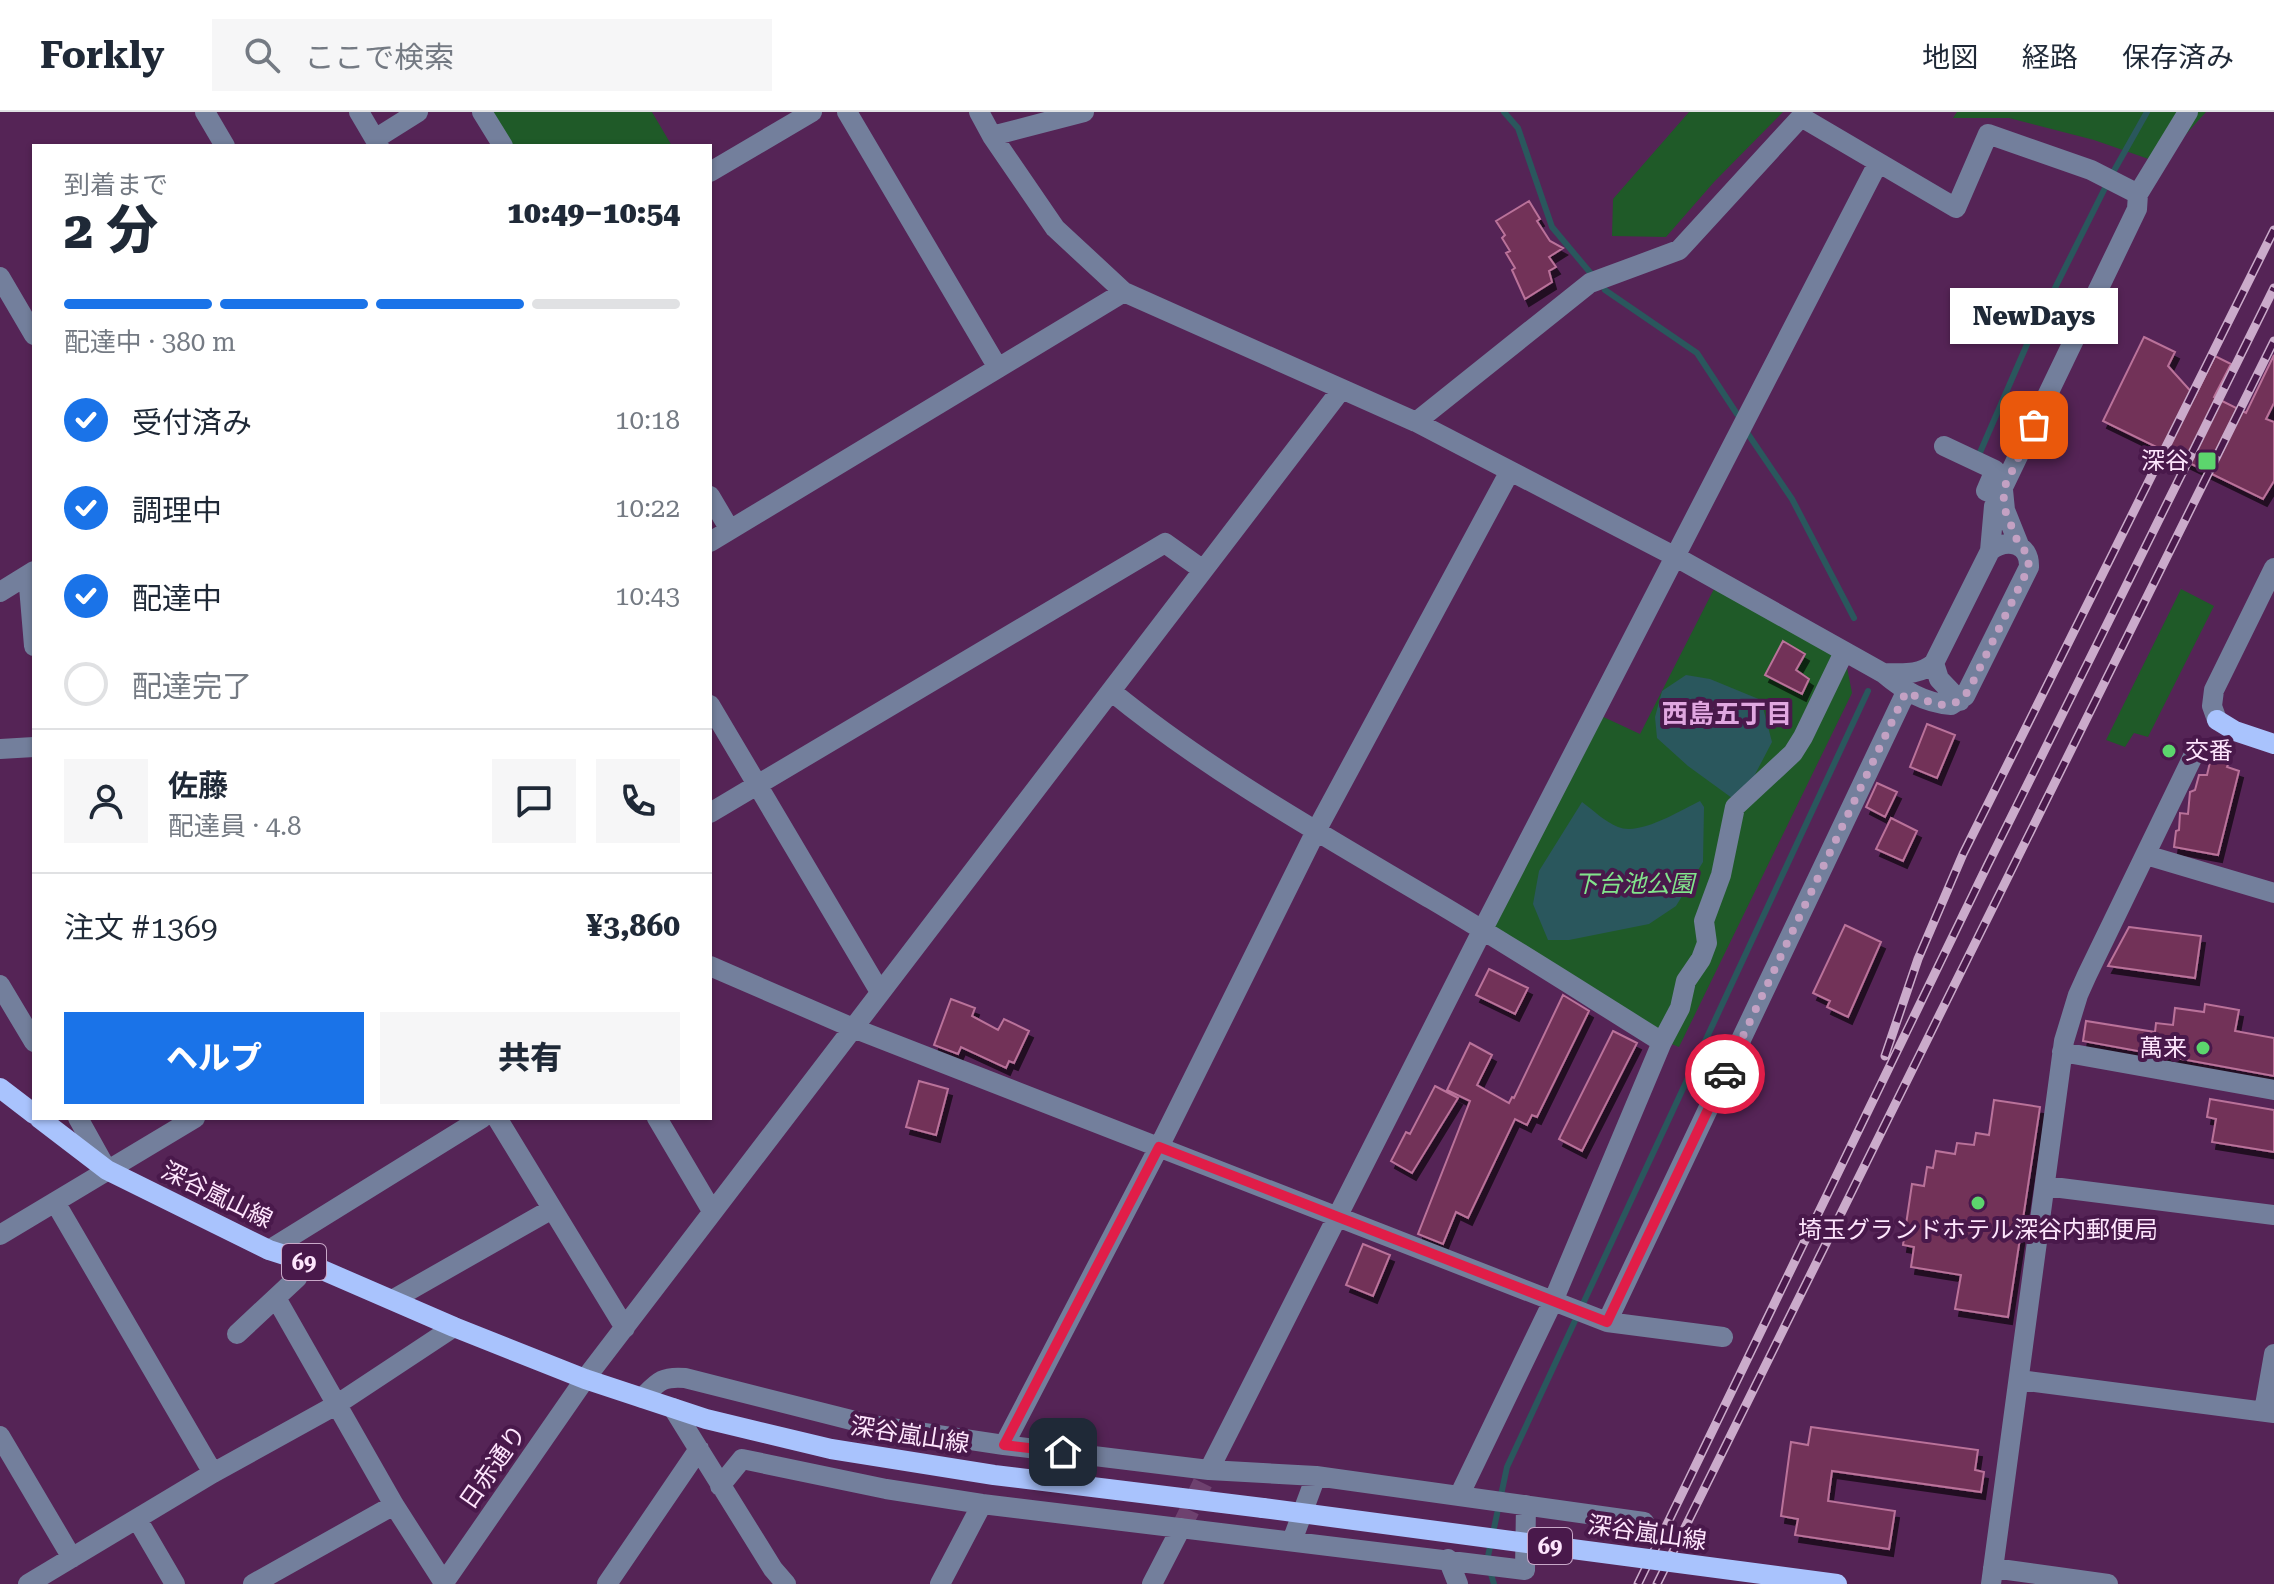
<!DOCTYPE html>
<html lang="ja">
<meta charset="utf-8">
<style>
body{margin:0;font-family:"Roboto Serif","Noto Sans JP",serif;background:#f6f6f7;color:#1f2937;height:100vh;display:flex;flex-direction:column;font-size:30px;white-space:nowrap}
*{box-sizing:border-box;margin:0}
p{font-size:26px;color:#747a83}
.icon{flex:none;width:44px;height:44px;fill:none;stroke:currentColor;stroke-width:2;stroke-linecap:round;stroke-linejoin:round}
.map{position:relative;flex:1;overflow:hidden}
.details{position:absolute;left:32px;top:32px;width:680px;height:976px;display:flex;flex-direction:column;background:#fff;border-radius:0px;box-shadow:0 2px 6px #0004}
.details>*{flex:none}
.pin{position:absolute;display:grid;place-items:center;width:68px;height:68px;color:#fff;margin:-34px;border-radius:16px;box-shadow:0 4px 12px #0006}
.courier{position:absolute;display:grid;place-items:center;width:80px;height:80px;margin:-40px;border:6px solid #e11d48;border-radius:50%;background:#fff;color:#222;box-shadow:0 2px 10px #0007}
.bubble{position:absolute;height:56px;border-radius:0px;background:#fff;box-shadow:0 2px 6px #0004;font-size:26px;font-weight:800;line-height:56px;text-align:center}
.summary em{font-style:normal;font-weight:800}
.summary div{display:flex;flex-direction:column-reverse}
.summary{display:flex;align-items:center;justify-content:space-between;height:136px;padding:0 32px}
h1{font-size:52px;font-weight:800;line-height:60px}
.bar{display:grid;grid-template-columns:repeat(4,1fr);gap:12px 8px;align-content:center;height:96px;padding:0 32px}
.bar i{height:10px;border-radius:6px;background:#e0e1e3}
.bar .current{background:#1a73e8}
.bar p{grid-column:span 4}
.line{display:flex;align-items:center;gap:20px;padding:0 32px;border-top:2px solid #e0e1e3}
.line div{flex:1}
.round{display:grid;place-items:center;flex:none;width:84px;height:84px;border-radius:0px;background:#f6f6f7}
ol{padding:0 32px;list-style:none}
li{display:flex;align-items:center;gap:24px;height:88px}
li p{margin-inline-start:auto}
li .icon{padding:8px;border-radius:50%;background:#1a73e8;color:#fff;stroke-width:4}
li:last-child{color:#747a83}
li i{width:44px;height:44px;border:4px solid #e0e1e3;border-radius:50%}
.cta{display:flex;gap:16px;margin-top:auto;padding:16px 32px}
.cta a{flex:1;height:92px;border-radius:0px;background:#1a73e8;color:#fff;font-size:32px;font-weight:800;line-height:92px;text-align:center}
.cta a+a{background:#f6f6f7;color:#1f2937}
header{display:flex;align-items:center;gap:48px;box-sizing:border-box;height:112px;padding:0 40px;background:#fff;border-bottom:2px solid #e0e1e3}
header strong{font-size:38px}
nav{display:flex;gap:44px;margin-inline-start:auto;font-size:28px}
.search{width:560px;height:72px;background:#f6f6f7;display:flex;align-items:center;gap:20px;box-sizing:border-box;padding:0 28px;border-radius:0px;color:#747a83;font-size:30px}
.map>svg:first-child{display:block}
.green{fill:#1f5a28}
.water{fill:#2a575d}
.lines{fill:none;stroke-linecap:round;stroke-linejoin:round}
.stream{stroke:#2a575d;stroke-width:6}
.building{fill:#723258;stroke:#ba729a;stroke-width:2;filter:url(#shadow)}
.minor-tunnel{stroke:#6e416f;stroke-width:20;stroke-dasharray:20 10;stroke-linecap:butt}
.minor{stroke:#737f9c;stroke-width:20}
.major{stroke:#a9c3fd;stroke-width:20}
.rail-casing{stroke:#cbabcb;stroke-width:9}
.rail{stroke:#49194b;stroke-width:6;stroke-dasharray:18;stroke-linecap:butt}
.major-bridge{stroke:#a9c3fd;stroke-width:20}
.done{stroke:#c3a1c3;stroke-width:8;stroke-dasharray:0 14.4}
.route{stroke:#e11d48;stroke-width:10}
.poi-dot{fill:#5cd56d;stroke:#49194b;stroke-width:3}
.labels{text-anchor:middle;dominant-baseline:central;stroke-width:8;stroke-linejoin:round;paint-order:stroke}
.shield{fill:#49194b;stroke:#c8a8c8;stroke-width:2}
.shield-label{font-size:22px;font-weight:bold;fill:#fee5fd}
.poi-label{font-size:24px;fill:#fee5fd;stroke:#49194b;text-anchor:end}
.park-label{font-size:24px;font-style:italic;fill:#82e58c;stroke:#49194b}
.street-label{font-size:24px;fill:#fee5fd;stroke:#49194b}
.neighbourhood-label{font-size:26px;font-weight:bold;fill:#e1a7e1;stroke:#49194b}
</style>
<header>
<strong>Forkly</strong>
<div class="search"><svg class="icon" aria-label="search" viewBox="0 0 24 24"><circle cx="10" cy="10" r="6"/><path d="M15 15l6 6"/></svg>ここで検索</div>
<nav><a>地図</a><a>経路</a><a>保存済み</a></nav>
</header>
<div class="map">
<svg width="2274" height="1472" viewBox="0 0 2274 1472">
<defs>
<filter id="shadow"><feDropShadow dx="4" dy="7" stdDeviation="0" flood-color="#0009"/></filter>
</defs>
<rect width="100%" height="100%" fill="#552456"/>
<!-- green -->
<path class="green" d="M 490,0 L 652,0 L 672,34 L 511,34 Z
M 1689,0 L 1783,0 L 1714,70 L 1666,125 L 1612,124 L 1613,87 Z
M 1957,0 L 2206,0 L 2160,51 L 2094,28 L 2009,6 L 1953,6 Z
M 1718,469 L 1844,540 L 1852,581 L 1679,935 L 1654,925 L 1483,817 L 1595,601 L 1640,622 Z
M 2181,477 L 2214,494 L 2148,625 L 2134,621 L 2125,635 L 2106,628 Z"/>
<!-- water -->
<path class="water" d="M 1686,563 L 1710,567 L 1761,588 L 1772,630 L 1750,672 L 1732,686 L 1688,654 L 1657,626 L 1655,605 L 1662,579 Z
M 1700,689 L 1704,695 L 1703,750 L 1676,794 L 1649,812 L 1569,828 L 1548,828 L 1533,792 L 1539,759 L 1582,690 C 1593,698 1605,710 1618,715 C 1640,724 1679,699 1700,689 Z"/>
<g class="lines">
<!-- stream -->
<path class="stream" d="M 1504,0 L 1518,16 L 1552,115 L 1593,164
M 1605,178 L 1697,241 L 1737,302
M 1748,322 L 1792,387 L 1854,506
M 1978,345 L 2028,230 L 2111,64 L 2147,0
M 1494,1472 L 1487,1449 L 1507,1355 L 1868,579"/>
</g>
<!-- building -->
<path class="building" d="M 1529,89 L 1540,107 L 1537,109 L 1550,129 L 1563,136 L 1549,145 L 1556,155 L 1549,159 L 1552,170 L 1525,187 L 1512,158 L 1515,156 L 1506,141 L 1510,139 L 1502,126 L 1505,123 L 1496,109 Z
M 2144,225 L 2175,240 L 2168,254 L 2195,284 L 2215,244 L 2231,252 L 2214,285 L 2246,301 L 2274,243 L 2274,291 L 2266,307 L 2274,310 L 2274,369 L 2263,387 L 2103,309 Z
M 1783,529 L 1805,542 L 1796,558 L 1809,567 L 1802,582 L 1765,563 Z
M 1927,612 L 1955,623 L 1937,666 L 1910,655 Z
M 2211,646 L 2229,650 L 2227,655 L 2239,659 L 2218,743 L 2174,735 L 2176,719 L 2179,718 L 2180,701 L 2188,702 L 2190,680 L 2195,678 L 2199,663 L 2207,663 Z
M 1877,671 L 1897,680 L 1885,705 L 1866,695 Z
M 1891,706 L 1917,719 L 1903,749 L 1876,737 Z
M 1845,813 L 1881,830 L 1848,905 L 1827,895 L 1830,889 L 1813,881 Z
M 2129,815 L 2201,824 L 2195,866 L 2108,854 Z
M 1489,857 L 1528,876 L 1515,902 L 1476,883 Z
M 1563,883 L 1589,899 L 1537,1005 L 1532,1003 L 1527,1013 L 1515,1007 L 1468,1106 L 1456,1100 L 1443,1132 L 1418,1122 L 1470,989 L 1447,978 L 1470,931 L 1492,943 L 1477,973 L 1509,991 L 1512,985 L 1514,986 Z
M 951,887 L 975,896 L 972,904 L 998,918 L 1004,907 L 1029,919 L 1014,951 L 1009,949 L 1006,956 L 961,935 L 958,942 L 934,933 Z
M 2205,892 L 2239,898 L 2235,919 L 2274,926 L 2274,964 L 2083,929 L 2086,909 L 2155,920 L 2156,911 L 2173,913 L 2175,896 L 2204,900 Z
M 1613,919 L 1637,931 L 1582,1039 L 1559,1027 Z
M 919,969 L 948,977 L 936,1023 L 906,1015 Z
M 1435,974 L 1458,986 L 1412,1061 L 1391,1049 L 1406,1020 L 1410,1022 Z
M 2210,987 L 2274,998 L 2274,1040 L 2212,1030 L 2216,1007 L 2207,1005 Z
M 1994,988 L 2040,995 L 2008,1205 L 1955,1197 L 1961,1163 L 1911,1155 L 1914,1135 L 1903,1133 L 1912,1072 L 1924,1074 L 1927,1055 L 1933,1056 L 1936,1039 L 1955,1042 L 1957,1031 L 1974,1033 L 1976,1021 L 1989,1023 Z
M 1363,1132 L 1390,1143 L 1373,1184 L 1346,1173 Z
M 1811,1315 L 1978,1338 L 1975,1358 L 1984,1360 L 1981,1380 L 1832,1359 L 1828,1389 L 1895,1399 L 1889,1437 L 1795,1423 L 1798,1407 L 1781,1404 L 1791,1330 L 1808,1333 Z"/>
<g class="lines">
<!-- minor-tunnel -->
<path class="minor-tunnel" d="M 1181,1416 L 1209,1358"/>
<!-- minor -->
<path class="minor" d="M 205,0 L 225,34
M 359,0 L 379,34
M 482,0 L 503,34
M 847,0 L 998,256
M 979,0 L 992,24 L 1055,116 L 1124,180 L 1416,310 L 1676,445 L 1883,561 C 1903,578 1924,591 1951,593 L 1965,584 L 2029,455 C 2030,431 2007,426 1990,439 L 1934,551 C 1919,564 1901,561 1883,561
M 992,24 L 1084,0
M 375,27 L 418,0
M 710,60 L 812,0
M 0,165 L 34,223
M 1416,310 L 1590,171 L 1679,138 L 1801,5 L 1956,96 L 1988,22 L 2091,58 L 2138,82
M 1944,334 L 1995,358 L 1986,379 L 1991,381 L 1999,364
M 2003,378 L 2005,398 L 2019,433
M 710,384 L 730,418
M 710,430 L 1124,180
M 1990,439 L 1994,394 L 2137,97 L 2138,82 L 2188,0
M 28,463 L 34,534
M 0,480 L 34,459
M 1934,551 L 1939,567 L 1960,589
M 1111,579 C 1207,658 1323,723 1431,787 C 1509,833 1585,882 1662,930
M 710,593 L 880,880
M 2217,608 L 2212,594 L 2214,578 L 2274,456
M 0,637 L 34,635
M 710,701 L 1165,431 L 1203,458
M 2146,743 L 2274,781
M 710,854 L 853,916 L 1607,1210 L 1723,1225
M 0,873 L 34,930
M 2062,940 L 2274,978
M 78,1006 L 107,1058
M 497,1006 L 625,1216
M 657,1006 L 712,1099
M 2045,1074 L 2274,1103
M 55,1090 L 213,1361
M 0,1123 L 195,1006
M 269,1138 L 482,1006
M 276,1186 L 394,1393 L 444,1471
M 394,1187 L 552,1097
M 1607,1210 L 1906,580
M 237,1222 L 297,1166 L 297,1147
M 2020,1268 L 2274,1301
M 642,1286 C 658,1270 662,1264 685,1266 L 871,1313 L 1004,1333 L 1209,1358 L 1316,1364 L 1644,1410
M 673,1296 L 773,1457 L 786,1472
M 2264,1299 L 2274,1242
M 0,1324 L 72,1446
M 1004,1333 L 1159,1035 L 1316,719 L 1510,359
M 1209,1358 L 1483,817 L 1878,51
M 720,1374 L 742,1347 L 886,1377 L 982,1392 L 1525,1458 L 1526,1393
M 1459,1384 L 1554,1187 L 1662,930 L 1680,896 L 1686,869 L 1701,847 L 1707,831 L 1704,809 L 1721,763 L 1735,695 L 1793,641 L 1803,625 L 1844,540
M 137,1407 L 175,1472
M 1292,1429 L 1316,1364
M 1448,1447 L 1458,1472
M 1993,1456 L 2108,1472
M 28,1472 L 213,1361 L 336,1293 L 454,1215
M 253,1472 L 394,1393
M 443,1472 L 585,1267 L 1341,278
M 607,1472 L 699,1337
M 940,1472 L 982,1392
M 1152,1472 L 1181,1416
M 1991,1472 L 2064,929 L 2078,883 L 2087,863 L 2197,636"/>
<!-- major -->
<path class="major" d="M 2217,608 L 2235,619 L 2274,632
M 0,976 L 34,1002
M 39,1006 L 107,1058 L 269,1138 L 297,1147 L 454,1215 L 585,1267 L 706,1307 L 831,1337 L 994,1363 L 1263,1396"/>
<!-- rail casing -->
<g class="rail-casing">
<path id="rail" d="M 1885,944 L 1918,847 L 1963,742 L 2274,118
M 1638,1472 L 1988,752 L 2274,176
M 1657,1472 L 2274,229"/>
</g>
<!-- rail -->
<use href="#rail" class="rail"/>
<!-- major-bridge -->
<path class="major-bridge" d="M 1263,1396 L 1837,1472"/>
</g>
<g class="lines">
<!-- done -->
<path class="done" d="M 1725,962 L 1906,580 C 1931,590 1952,605 1970,576 L 2029,455 L 2027,441 L 2019,433 L 2005,398 L 2003,378 L 2034,313"/>
<!-- route -->
<path class="route" d="M 1063,1340 L 1004,1333 L 1159,1035 L 1607,1210 L 1725,962"/>
</g>
<!-- markers -->
<g class="poi-dot">
<rect x="2197" y="339" width="20" height="20" rx="4"/>
<circle cx="2169" cy="639" r="8"/>
<circle cx="2203" cy="936" r="8"/>
<circle cx="1978" cy="1091" r="8"/>
</g>
<g class="labels">
<!-- shield labels -->
<g class="shield">
<rect x="282" y="1132" width="44" height="36" rx="6"/>
<rect x="1528" y="1416" width="44" height="36" rx="6"/>
</g>
<g class="shield-label">
<text x="304" y="1150">69</text>
<text x="1550" y="1434">69</text>
</g>
<!-- poi labels -->
<g class="poi-label">
<text x="2189" y="349">深谷</text>
<text x="2185" y="639" text-anchor="start">交番</text>
<text x="2187" y="936">萬来</text>
<text x="1978" y="1118" text-anchor="middle">埼玉グランドホテル深谷内郵便局</text>
</g>
<!-- park labels -->
<g class="park-label">
<text x="1634" y="772">下台池公園</text>
</g>
<!-- street labels -->
<g class="street-label">
<text transform="translate(217 1083) rotate(26)">深谷嵐山線</text>
<text transform="translate(910 1323) rotate(9)">深谷嵐山線</text>
<text transform="translate(493 1355) rotate(-55)">日赤通り</text>
<text transform="translate(1647 1421) rotate(8)">深谷嵐山線</text>
</g>
<!-- neighbourhood labels -->
<g class="neighbourhood-label">
<text x="1727" y="602">西島五丁目</text>
</g>
</g>
</svg>
<div class="pin" style="left:2034px;top:313px;background:#ea580c"><svg class="icon" aria-label="bag" viewBox="0 0 24 24"><path d="M5 8h14l-1 12H6zM9 8a3 3 0 0 1 6 0"/></svg></div>
<div class="pin" style="left:1063px;top:1340px;background:#1f2937"><svg class="icon" aria-label="home" viewBox="0 0 24 24"><path d="M3 11l9-7 9 7M6 9v11h12V9"/></svg></div>
<div class="courier" style="left:1725px;top:962px"><svg class="icon" aria-label="car" viewBox="0 0 24 24"><path d="M5 17H2v-5l4-1 3-4h7l3 4 3 1v5h-3M9 17h6M6 11h13"/><circle cx="7" cy="17" r="2"/><circle cx="17" cy="17" r="2"/></svg></div>
<div class="bubble" style="left:1950px;top:176px;width:168px">NewDays</div>
<section class="details">
<div class="summary"><div><h1>2 分</h1><p>到着まで</p></div><em>10:49–10:54</em></div>
<div class="bar"><i class="current"></i><i class="current"></i><i class="current"></i><i></i><p>配達中 · 380 m</p></div>
<ol>
<li><svg class="icon" aria-label="check" viewBox="0 0 24 24"><path d="M5 12l5 5 9-10"/></svg>受付済み<p>10:18</p></li>
<li><svg class="icon" aria-label="check" viewBox="0 0 24 24"><path d="M5 12l5 5 9-10"/></svg>調理中<p>10:22</p></li>
<li><svg class="icon" aria-label="check" viewBox="0 0 24 24"><path d="M5 12l5 5 9-10"/></svg>配達中<p>10:43</p></li>
<li><i></i>配達完了</li>
</ol>
<div class="line" style="height:144px"><a class="round"><svg class="icon" aria-label="person" viewBox="0 0 24 24"><circle cx="12" cy="8" r="4"/><path d="M4 21q1-7 8-7t8 7"/></svg></a><div><b>佐藤</b><p>配達員 · 4.8</p></div><a class="round"><svg class="icon" aria-label="chat" viewBox="0 0 24 24"><path d="M4 5h16v11H9l-5 4z"/></svg></a><a class="round"><svg class="icon" aria-label="phone" viewBox="0 0 24 24"><path d="M5 4h4l2 5-3 2q2 4 5 5l2-3 5 2v4C11 20 4 13 5 4z"/></svg></a></div>
<div class="line" style="height:104px"><div>注文 #1369</div><b>¥3,860</b></div>
<div class="cta"><a>ヘルプ</a><a>共有</a></div>
</section>
</div>
